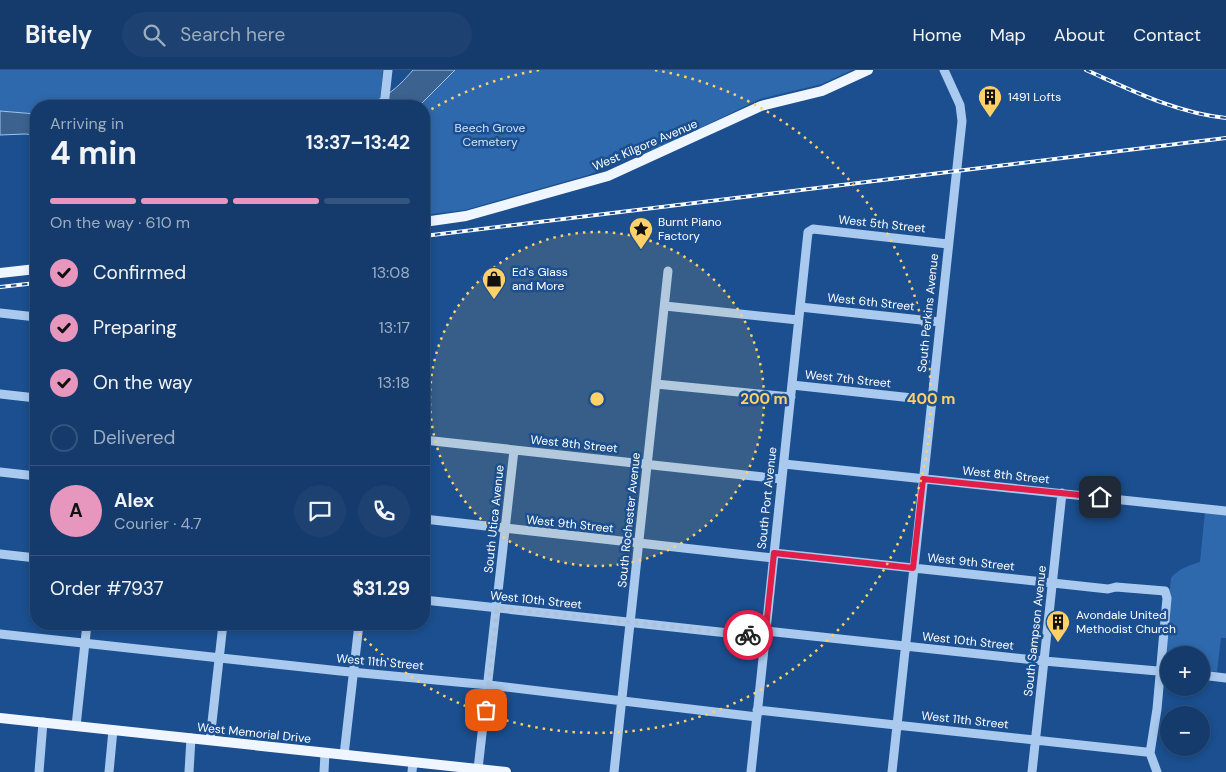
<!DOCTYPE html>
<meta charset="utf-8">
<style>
body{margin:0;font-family:"DM Sans",sans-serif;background:#1d4271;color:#f1f3f6;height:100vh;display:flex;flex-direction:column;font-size:19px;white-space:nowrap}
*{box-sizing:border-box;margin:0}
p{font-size:16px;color:#9dadc1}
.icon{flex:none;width:28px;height:28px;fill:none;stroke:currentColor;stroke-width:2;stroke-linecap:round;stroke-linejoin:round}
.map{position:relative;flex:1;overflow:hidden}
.sheet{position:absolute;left:30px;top:30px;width:400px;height:530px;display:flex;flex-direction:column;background:#143b6b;border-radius:20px;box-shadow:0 2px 8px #0003,0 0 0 1px #33557e}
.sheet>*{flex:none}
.tools{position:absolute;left:1160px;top:576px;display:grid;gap:10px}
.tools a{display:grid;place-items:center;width:50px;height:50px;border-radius:50%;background:#143b6b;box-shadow:0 2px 8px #0003,0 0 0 1px #33557e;font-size:25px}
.pin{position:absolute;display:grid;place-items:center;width:42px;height:42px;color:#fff;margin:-21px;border-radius:10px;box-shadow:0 2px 8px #0006}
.courier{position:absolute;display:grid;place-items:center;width:50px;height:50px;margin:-25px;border:4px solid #e11d48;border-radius:50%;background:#fff;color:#222;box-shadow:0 1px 6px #0007}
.headline em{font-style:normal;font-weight:700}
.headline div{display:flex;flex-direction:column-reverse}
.headline{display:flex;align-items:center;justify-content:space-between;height:85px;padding:0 20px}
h1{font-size:32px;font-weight:700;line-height:38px}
.bar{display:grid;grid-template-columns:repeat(4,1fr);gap:8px 5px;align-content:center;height:60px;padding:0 20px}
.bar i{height:6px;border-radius:4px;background:#33557e}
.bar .active{background:#e797bd}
.bar p{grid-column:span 4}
.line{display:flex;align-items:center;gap:12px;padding:0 20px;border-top:1px solid #33557e}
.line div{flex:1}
.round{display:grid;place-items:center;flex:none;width:52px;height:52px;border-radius:26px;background:#1d4271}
ol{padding:0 20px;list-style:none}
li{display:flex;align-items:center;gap:15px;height:55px}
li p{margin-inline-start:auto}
li .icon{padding:5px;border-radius:50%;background:#e797bd;color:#111;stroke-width:4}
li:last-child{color:#9dadc1}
li i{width:28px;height:28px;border:2px solid #33557e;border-radius:50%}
header{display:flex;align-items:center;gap:30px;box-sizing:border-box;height:70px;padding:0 25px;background:#143b6b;border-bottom:1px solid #33557e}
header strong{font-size:24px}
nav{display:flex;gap:28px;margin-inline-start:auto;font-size:18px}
.search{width:350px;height:45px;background:#1d4271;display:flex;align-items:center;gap:12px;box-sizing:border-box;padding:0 18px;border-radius:28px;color:#9dadc1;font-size:19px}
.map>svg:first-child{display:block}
.green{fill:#2e69ad}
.water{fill:#3c6290;stroke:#9cc4f0}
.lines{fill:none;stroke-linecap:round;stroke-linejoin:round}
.minor{stroke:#a9c9ee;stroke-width:9}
.major{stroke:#f0f6ff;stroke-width:10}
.rail-casing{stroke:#fff;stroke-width:4}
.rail{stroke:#1b4f8f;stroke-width:2;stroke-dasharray:5.5;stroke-linecap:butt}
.done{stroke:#afc1d8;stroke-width:5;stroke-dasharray:0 9}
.route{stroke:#e11d48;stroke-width:6}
.ring{fill:none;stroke:#ffd166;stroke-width:2.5;stroke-dasharray:2.5 5}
.labels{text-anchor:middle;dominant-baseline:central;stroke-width:5;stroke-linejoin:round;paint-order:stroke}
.poi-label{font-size:12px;fill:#fff;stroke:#1b4f8f;text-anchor:start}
.park-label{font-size:12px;fill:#cfe3fa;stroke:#1b4f8f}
.street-label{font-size:12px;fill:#fff;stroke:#1b4f8f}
.centre{fill:#ffd166;stroke:#1b4f8f;stroke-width:2.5}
.ring-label{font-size:15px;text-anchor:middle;font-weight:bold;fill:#ffd166;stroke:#1b4f8f;stroke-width:5;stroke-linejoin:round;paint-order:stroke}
</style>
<header>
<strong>Bitely</strong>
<div class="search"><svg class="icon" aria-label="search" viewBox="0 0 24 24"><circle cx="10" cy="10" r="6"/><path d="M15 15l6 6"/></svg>Search here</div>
<nav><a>Home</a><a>Map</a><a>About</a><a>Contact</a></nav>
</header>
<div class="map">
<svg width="1226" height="702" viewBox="0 0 1226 702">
<rect width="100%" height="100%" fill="#1b4f8f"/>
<!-- green -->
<path class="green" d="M 0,0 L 383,0 L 380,30 L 363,36 L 36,36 L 36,44 L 0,41 Z
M 455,0 L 852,0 L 822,14 L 760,29 L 667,74 L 588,105 L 465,140 L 424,145 L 424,36 L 419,36 Z
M 1205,442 L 1226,444 L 1226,568 L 1221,568 L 1217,602 L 1201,600 L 1201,585 L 1169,585 L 1169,597 L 1163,595 L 1171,508 C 1178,499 1190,495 1200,492 Z"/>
<!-- water -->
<path class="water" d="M 413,0 L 455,0 L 419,36 L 350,36 C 378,36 396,20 413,0 Z
M 0,41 L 36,44 L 36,65 L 25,64 L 0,65 Z"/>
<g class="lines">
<!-- minor -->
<path class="minor" d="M 384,36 L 388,0
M 665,236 L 798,250
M 800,237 L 940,252
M 0,243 L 36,247
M 656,314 L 791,327
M 792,315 L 931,330
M 0,324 L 36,328
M 424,370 L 781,409
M 784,394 L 1226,441
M 0,402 L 36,406
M 424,449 L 773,488
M 774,483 L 1108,519 L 1116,517 L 1165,521 L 1167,528 L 1157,639 L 1150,683
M 0,484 L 36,488
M 424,530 L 765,567
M 766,561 L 1044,591 L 1169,602
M 0,564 L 340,601 L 489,615 L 757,647
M 1201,605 L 1226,608
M 757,640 L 1146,682 L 1150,683 L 1157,702
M 76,656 L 87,554
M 210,670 L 223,554
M 344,685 L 359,554
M 478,699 L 514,380
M 39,702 L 43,652
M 109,702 L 113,660
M 189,702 L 191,668
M 324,702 L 325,683
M 412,702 L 413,692
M 614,702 L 668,201
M 751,702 L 808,162 L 813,159 L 948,174
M 892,702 L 962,51 L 960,35 L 944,0
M 1032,702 L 1062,423"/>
<!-- major -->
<path class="major" d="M 424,152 L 466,146 L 608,106 L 761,36 L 822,21 L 868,0
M 0,203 L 36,199
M 0,648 L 506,702"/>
<!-- rail casing -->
<g class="rail-casing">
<path id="rail" d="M 1086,0 C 1131,20 1176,43 1226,48
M 424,166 L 1226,68
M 0,217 L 36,213"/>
</g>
<!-- rail -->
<use href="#rail" class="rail"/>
</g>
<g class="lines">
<!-- done -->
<path class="done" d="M 486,640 L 497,538 L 748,565"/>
<!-- route -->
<path class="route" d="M 748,565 L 765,567 L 774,483 L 913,498 L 923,409 L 1100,427"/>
</g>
<!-- distance rings -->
<circle cx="597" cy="329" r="167" fill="#ffd166" fill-opacity=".12"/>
<g class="ring">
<circle cx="597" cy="329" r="167"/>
<path d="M425 43A334 334 0 0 1 539 0M655 0A334 334 0 1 1 351 555"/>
</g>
<!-- icons -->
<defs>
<g id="building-pin" transform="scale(1.25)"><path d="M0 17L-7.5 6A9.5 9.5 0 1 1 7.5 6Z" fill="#ffd166" stroke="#1b4f8f"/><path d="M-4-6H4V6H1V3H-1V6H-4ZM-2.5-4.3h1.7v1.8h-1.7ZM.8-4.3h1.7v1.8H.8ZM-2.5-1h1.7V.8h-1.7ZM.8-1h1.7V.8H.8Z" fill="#111"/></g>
<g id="sight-pin" transform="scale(1.25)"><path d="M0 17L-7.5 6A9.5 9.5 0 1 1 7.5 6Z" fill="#ffd166" stroke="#1b4f8f"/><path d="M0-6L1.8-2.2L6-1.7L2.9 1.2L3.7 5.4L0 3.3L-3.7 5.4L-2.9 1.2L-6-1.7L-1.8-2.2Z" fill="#111"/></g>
<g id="shop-pin" transform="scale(1.25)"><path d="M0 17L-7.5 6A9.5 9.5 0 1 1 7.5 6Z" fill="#ffd166" stroke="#1b4f8f"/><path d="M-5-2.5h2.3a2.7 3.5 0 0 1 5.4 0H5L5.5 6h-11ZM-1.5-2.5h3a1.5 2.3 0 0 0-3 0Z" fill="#111"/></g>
</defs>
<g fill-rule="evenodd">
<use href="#building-pin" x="990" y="27"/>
<use href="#sight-pin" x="641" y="159"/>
<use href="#shop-pin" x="494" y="209"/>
<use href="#building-pin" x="1058" y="552"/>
</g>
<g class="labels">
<!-- poi labels -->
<g class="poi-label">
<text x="1008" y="27">1491 Lofts</text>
<text x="658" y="152">Burnt Piano<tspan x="658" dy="14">Factory</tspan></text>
<text x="512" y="202">Ed's Glass<tspan x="512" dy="14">and More</tspan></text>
<text x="1076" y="545">Avondale United<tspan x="1076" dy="14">Methodist Church</tspan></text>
</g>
<!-- park labels -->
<g class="park-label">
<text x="490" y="58">Beech Grove<tspan x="490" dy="14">Cemetery</tspan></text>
</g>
<!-- street labels -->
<g class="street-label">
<text transform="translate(645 75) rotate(-23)">West Kilgore Avenue</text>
<text transform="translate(882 154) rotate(6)">West 5th Street</text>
<text transform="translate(871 232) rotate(6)">West 6th Street</text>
<text transform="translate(928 243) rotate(-84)">South Perkins Avenue</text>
<text transform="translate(848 309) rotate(6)">West 7th Street</text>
<text transform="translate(574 374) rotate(6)">West 8th Street</text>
<text transform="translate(1006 405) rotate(6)">West 8th Street</text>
<text transform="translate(767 428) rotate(-84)">South Port Avenue</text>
<text transform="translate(494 449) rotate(-84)">South Utica Avenue</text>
<text transform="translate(629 450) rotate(-84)">South Rochester Avenue</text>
<text transform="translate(570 454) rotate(6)">West 9th Street</text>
<text transform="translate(971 492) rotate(6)">West 9th Street</text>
<text transform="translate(536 530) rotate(6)">West 10th Street</text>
<text transform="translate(1035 561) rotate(-84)">South Sampson Avenue</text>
<text transform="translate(968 571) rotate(6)">West 10th Street</text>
<text transform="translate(380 592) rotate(5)">West 11th Street</text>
<text transform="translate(965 650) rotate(6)">West 11th Street</text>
<text transform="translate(254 663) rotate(6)">West Memorial Drive</text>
</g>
</g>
<circle cx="597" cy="329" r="8" class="centre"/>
<g class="ring-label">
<text x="764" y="334">200 m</text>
<text x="931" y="334">400 m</text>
</g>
</svg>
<div class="tools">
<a>+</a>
<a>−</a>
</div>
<div class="pin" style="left:486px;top:640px;background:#ea580c"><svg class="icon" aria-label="bag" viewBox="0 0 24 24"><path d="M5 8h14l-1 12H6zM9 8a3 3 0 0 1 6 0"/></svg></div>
<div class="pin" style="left:1100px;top:427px;background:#1f2937"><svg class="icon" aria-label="home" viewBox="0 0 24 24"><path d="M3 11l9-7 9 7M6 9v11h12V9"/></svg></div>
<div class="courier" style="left:748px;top:565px"><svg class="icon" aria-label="bike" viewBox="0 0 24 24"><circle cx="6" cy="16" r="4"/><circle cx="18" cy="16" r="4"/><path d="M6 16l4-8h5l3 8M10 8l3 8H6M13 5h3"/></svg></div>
<section class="sheet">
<div class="headline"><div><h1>4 min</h1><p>Arriving in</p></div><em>13:37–13:42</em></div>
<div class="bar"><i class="active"></i><i class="active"></i><i class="active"></i><i></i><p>On the way · 610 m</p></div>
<ol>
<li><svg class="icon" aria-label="check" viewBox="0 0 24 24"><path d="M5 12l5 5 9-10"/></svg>Confirmed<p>13:08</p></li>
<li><svg class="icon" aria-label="check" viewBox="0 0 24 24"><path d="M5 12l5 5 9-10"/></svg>Preparing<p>13:17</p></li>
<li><svg class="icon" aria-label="check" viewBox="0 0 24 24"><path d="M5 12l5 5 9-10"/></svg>On the way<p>13:18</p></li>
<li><i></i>Delivered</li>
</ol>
<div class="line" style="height:90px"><b class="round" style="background:#e797bd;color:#111">A</b><div><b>Alex</b><p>Courier · 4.7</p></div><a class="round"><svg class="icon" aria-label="chat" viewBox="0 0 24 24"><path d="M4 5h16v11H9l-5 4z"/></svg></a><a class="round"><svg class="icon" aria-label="phone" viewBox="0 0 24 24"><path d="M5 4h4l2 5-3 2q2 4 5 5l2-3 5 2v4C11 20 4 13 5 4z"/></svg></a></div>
<div class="line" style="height:65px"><div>Order #7937</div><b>$31.29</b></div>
</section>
</div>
